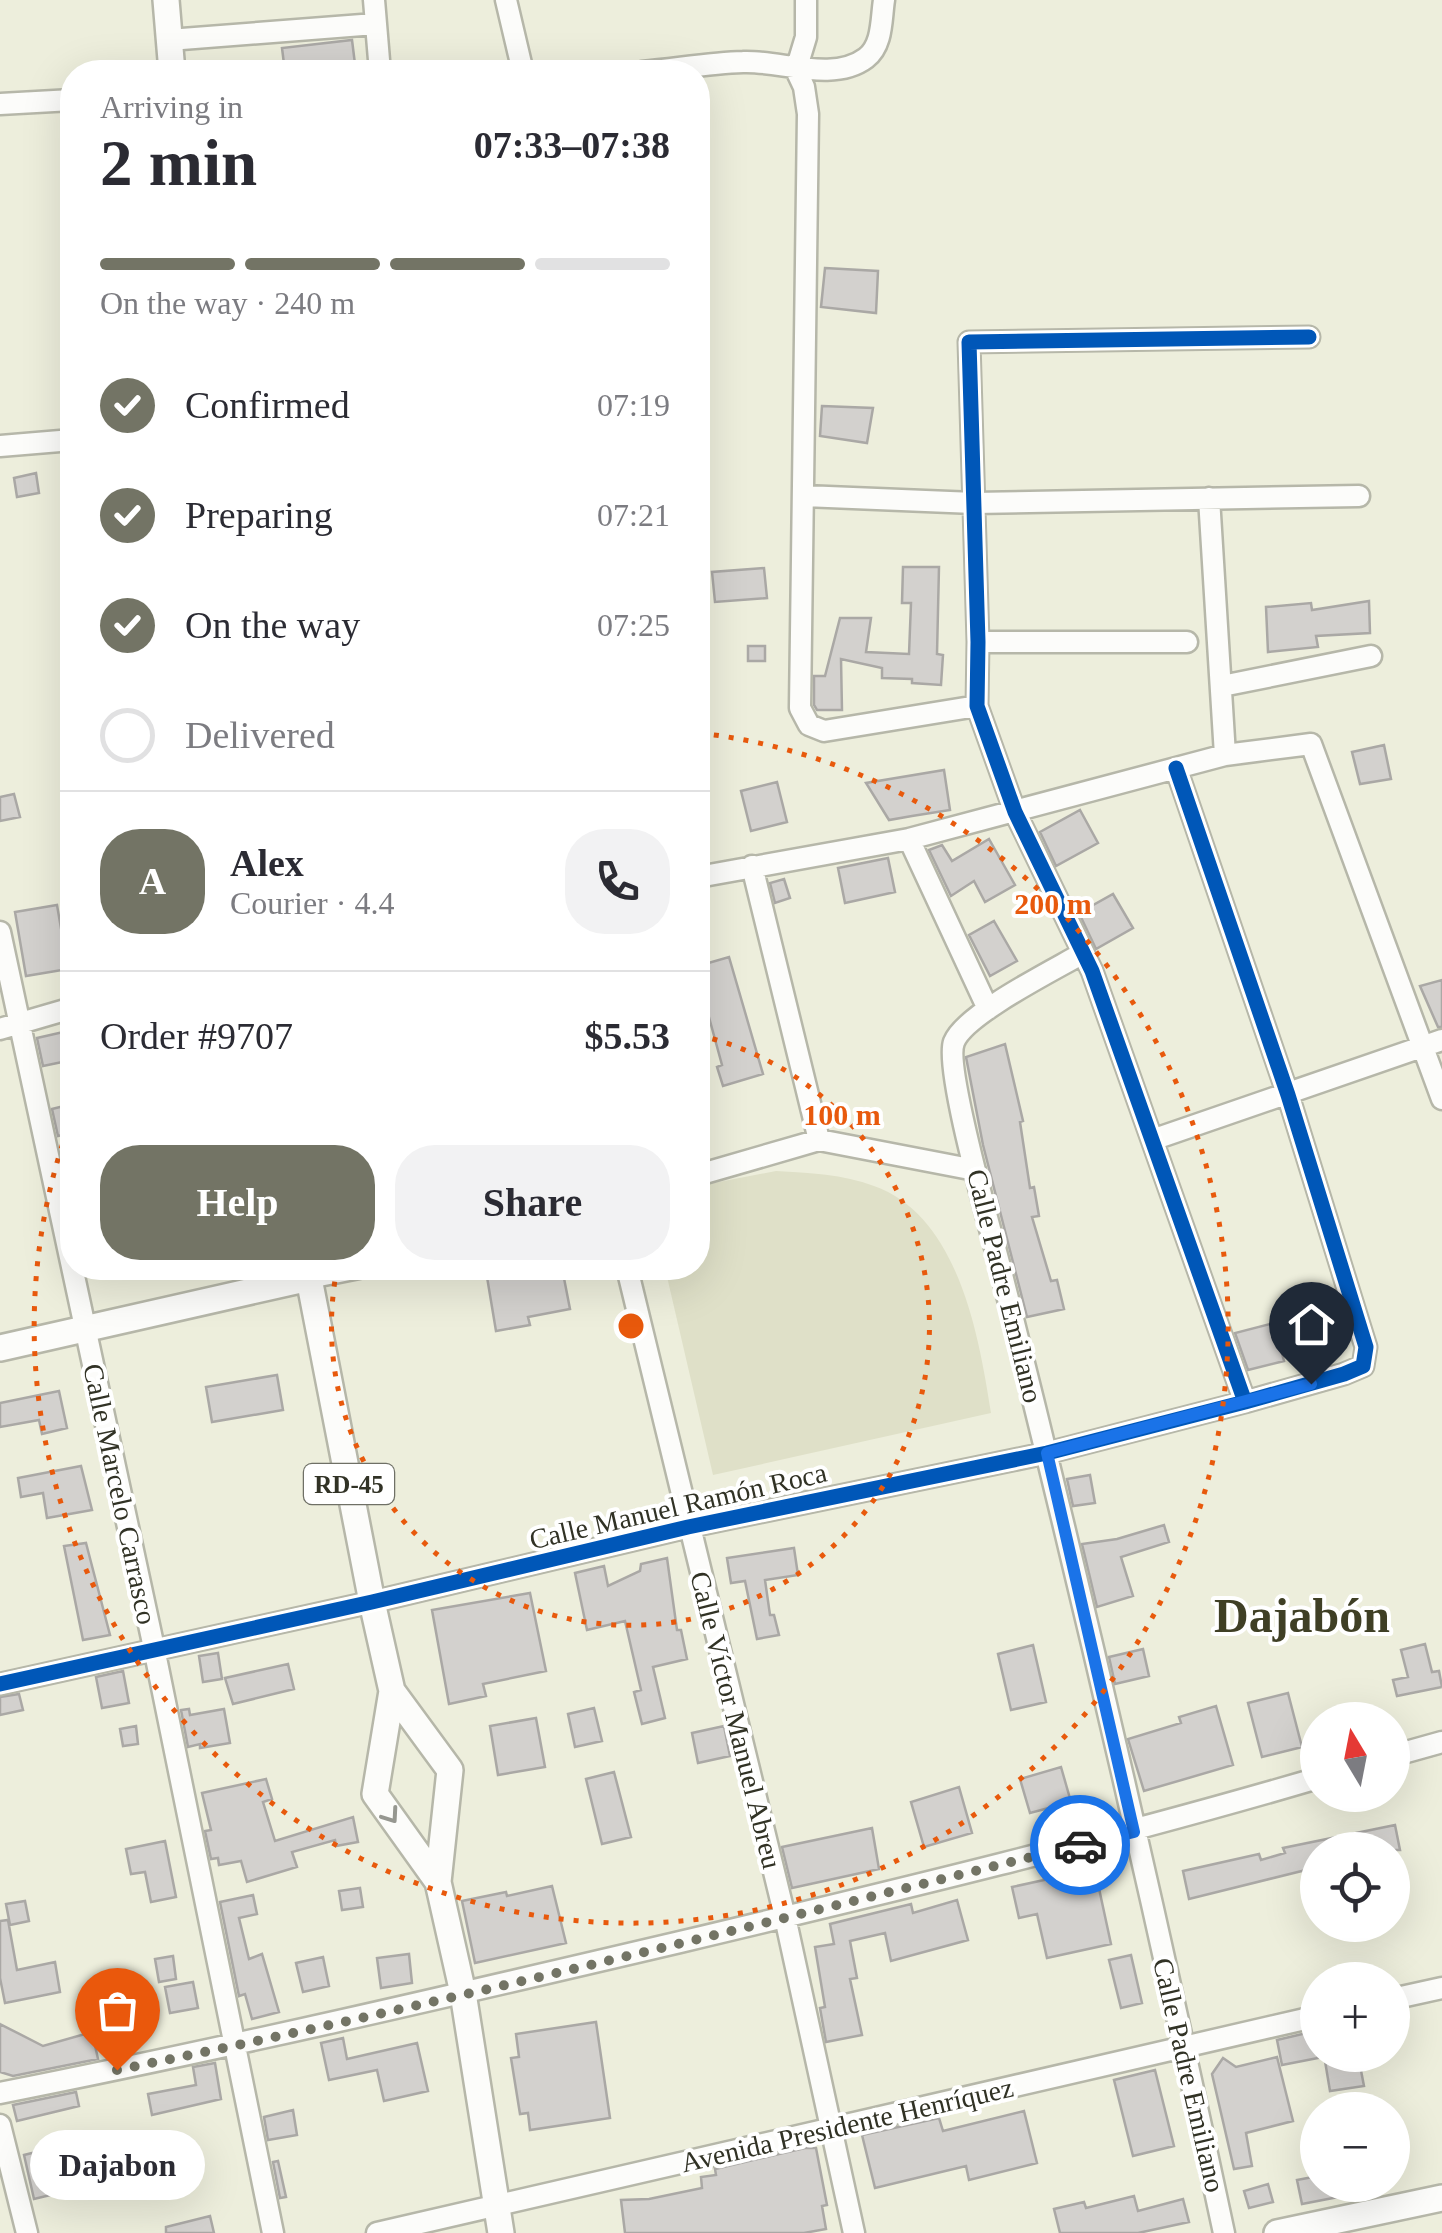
<!DOCTYPE html>
<meta charset="utf-8">
<style>
body{margin:0;font-family:Georgia,serif;background:#f2f2f3;color:#2b2b33;height:100vh;display:flex;flex-direction:column;font-size:38px;white-space:nowrap}
*{box-sizing:border-box;margin:0}
p{font-size:32px;color:#7c7c81}
.icon{flex:none;width:55px;height:55px;fill:none;stroke:currentColor;stroke-width:2;stroke-linecap:round;stroke-linejoin:round}
.map{position:relative;flex:1;overflow:hidden}
.sheet{position:absolute;left:60px;top:60px;width:650px;height:1220px;display:flex;flex-direction:column;background:#fff;border-radius:40px;box-shadow:0 10px 40px #0002}
.sheet>*{flex:none}
.needle{width:65px;rotate:350deg}
.fabs{position:absolute;left:1300px;top:1702px;display:grid;gap:20px}
.fabs a{display:grid;place-items:center;width:110px;height:110px;border-radius:50%;background:#fff;box-shadow:0 10px 40px #0002;font-size:50px}
.pin{position:absolute;display:grid;place-items:center;width:85px;height:85px;color:#fff;margin:-102px -42px;border-radius:50% 50% 50% 0;rotate:-45deg;box-shadow:0 0 10px #0007}
.pin .icon{rotate:45deg}
.courier{position:absolute;display:grid;place-items:center;width:100px;height:100px;margin:-50px;border:8px solid #1a73e8;border-radius:50%;background:#fff;color:#222;box-shadow:0 2px 12px #0007}
.bubble{position:absolute;height:70px;border-radius:35px;background:#fff;box-shadow:0 10px 40px #0002;font-size:32px;font-weight:700;line-height:70px;text-align:center}
.headline em{font-style:normal;font-weight:700}
.headline div{display:flex;flex-direction:column-reverse}
.headline{display:flex;align-items:center;justify-content:space-between;height:170px;padding:0 40px}
h1{font-size:65px;font-weight:700;line-height:75px}
.bar{display:grid;grid-template-columns:repeat(4,1fr);gap:15px 10px;align-content:center;height:120px;padding:0 40px}
.bar i{height:12px;border-radius:8px;background:#e1e1e2}
.bar .selected{background:#737465}
.bar p{grid-column:span 4}
.line{display:flex;align-items:center;gap:25px;padding:0 40px;border-top:2px solid #e1e1e2}
.line div{flex:1}
.round{display:grid;place-items:center;flex:none;width:105px;height:105px;border-radius:40px;background:#f2f2f3}
ol{padding:0 40px;list-style:none}
li{display:flex;align-items:center;gap:30px;height:110px}
li p{margin-inline-start:auto}
li .icon{padding:10px;border-radius:50%;background:#737465;color:#fff;stroke-width:4}
li:last-child{color:#7c7c81}
li i{width:55px;height:55px;border:5px solid #e1e1e2;border-radius:50%}
.button{display:flex;gap:20px;margin-top:auto;padding:20px 40px}
.button a{flex:1;height:115px;border-radius:40px;background:#737465;color:#fff;font-size:40px;font-weight:700;line-height:115px;text-align:center}
.button a+a{background:#f2f2f3;color:#2b2b33}
.map>svg:first-child{display:block}
.green{fill:#dfe0c8}
.building{fill:#d3d1ce;stroke:#aaa8a5;stroke-width:2.5}
.lines{fill:none;stroke-linecap:round;stroke-linejoin:round}
.minor-casing{stroke:#b6b7a9;stroke-width:25}
.major-casing{stroke:#b6b7a9;stroke-width:30}
.minor{stroke:#fcfcfa;stroke-width:20}
.major{stroke:#fcfcfa;stroke-width:25}
.cycleway-casing{stroke:#fff;stroke-width:21}
.cycleway{stroke:#0057b8;stroke-width:15}
.oneway{stroke:#969790}
.done{stroke:#737465;stroke-width:10;stroke-dasharray:0 18}
.route{stroke:#1a73e8;stroke-width:12}
.ring{fill:none;stroke:#e8590c;stroke-width:5;stroke-dasharray:5 10}
.labels{text-anchor:middle;dominant-baseline:central;stroke-width:8;stroke-linejoin:round;paint-order:stroke}
.shield{fill:#fff;stroke:#6f7066;stroke-width:2.5}
.shield-label{font-size:25px;font-weight:bold;fill:#313225}
.street-label{font-size:28px;fill:#313225;stroke:#fff}
.town-label{font-size:48px;font-weight:bold;fill:#3f3f25;stroke:#fff}
.centre{fill:#e8590c;stroke:#fff;stroke-width:5}
.ring-label{font-size:30px;text-anchor:middle;font-weight:bold;fill:#e8590c;stroke:#fff;stroke-width:8;stroke-linejoin:round;paint-order:stroke}
</style>
<div class="map">
<svg width="1442" height="2233" viewBox="0 0 1442 2233">
<rect width="100%" height="100%" fill="#edeedc"/>
<!-- green -->
<path class="green" d="M 776,1171 C 809,1173 843,1174 874,1186 C 959,1216 979,1337 991,1413 L 713,1475 L 665,1268 L 698,1268 L 698,1186 Z"/>
<!-- building -->
<path class="building" d="M 352,40 L 356,72 L 285,72 L 282,48 Z
M 825,268 L 878,271 L 876,313 L 821,307 Z
M 822,406 L 873,408 L 867,443 L 820,436 Z
M 36,473 L 39,493 L 17,497 L 14,478 Z
M 903,567 L 939,567 L 937,654 L 943,655 L 941,685 L 912,683 L 912,679 L 882,678 L 882,668 L 841,659 L 842,710 L 817,710 L 814,705 L 814,676 L 825,676 L 840,618 L 871,618 L 866,652 L 909,654 L 911,603 L 902,603 Z
M 764,568 L 767,598 L 715,602 L 712,572 Z
M 1369,601 L 1370,633 L 1316,636 L 1318,647 L 1268,652 L 1266,607 L 1311,603 L 1312,610 Z
M 748,646 L 765,646 L 765,661 L 748,661 Z
M 1384,745 L 1391,779 L 1360,784 L 1352,752 Z
M 944,770 L 950,810 L 912,816 L 889,820 L 866,783 Z
M 777,782 L 787,822 L 751,831 L 741,791 Z
M 14,794 L 20,817 L 0,821 L 0,797 Z
M 1080,810 L 1098,843 L 1056,866 L 1040,832 Z
M 989,839 L 1015,885 L 985,902 L 974,881 L 951,896 L 929,850 L 942,845 L 952,861 Z
M 888,858 L 895,892 L 845,903 L 838,868 Z
M 784,879 L 790,898 L 775,903 L 770,883 Z
M 1113,894 L 1133,928 L 1096,949 L 1079,913 Z
M 57,905 L 68,969 L 26,976 L 15,912 Z
M 994,921 L 1017,961 L 990,976 L 969,935 Z
M 729,957 L 763,1074 L 723,1086 L 717,1067 L 722,1065 L 704,999 L 698,1001 L 698,966 Z
M 1442,980 L 1442,1027 L 1438,1027 L 1420,986 Z
M 72,1030 L 72,1060 L 43,1066 L 37,1038 Z
M 1005,1044 L 1023,1121 L 1020,1122 L 1030,1188 L 1034,1187 L 1039,1216 L 1032,1217 L 1051,1281 L 1057,1280 L 1064,1309 L 1027,1317 L 983,1145 L 966,1057 Z
M 72,1104 L 72,1133 L 58,1136 L 52,1109 Z
M 525,1268 L 562,1268 L 570,1309 L 528,1317 L 530,1325 L 496,1331 L 487,1277 Z
M 1274,1323 L 1284,1361 L 1248,1370 L 1235,1333 Z
M 277,1375 L 283,1410 L 212,1422 L 206,1387 Z
M 59,1391 L 67,1428 L 42,1434 L 39,1420 L 0,1427 L 0,1403 Z
M 81,1466 L 92,1510 L 47,1518 L 43,1493 L 21,1497 L 18,1478 Z
M 1090,1475 L 1095,1503 L 1073,1506 L 1067,1479 Z
M 1164,1525 L 1169,1542 L 1121,1557 L 1133,1596 L 1097,1607 L 1082,1544 L 1117,1539 Z
M 86,1543 L 110,1635 L 83,1640 L 64,1546 Z
M 794,1548 L 798,1575 L 765,1580 L 770,1615 L 774,1615 L 779,1635 L 757,1639 L 745,1581 L 731,1583 L 727,1558 Z
M 667,1558 L 677,1630 L 681,1630 L 687,1659 L 653,1667 L 665,1718 L 642,1724 L 634,1692 L 641,1690 L 625,1621 L 587,1630 L 575,1573 L 604,1566 L 608,1586 L 640,1571 L 641,1564 Z
M 530,1593 L 546,1671 L 483,1684 L 486,1696 L 449,1704 L 432,1610 Z
M 1425,1644 L 1432,1672 L 1439,1671 L 1442,1687 L 1397,1696 L 1393,1680 L 1408,1677 L 1401,1650 Z
M 1033,1645 L 1046,1702 L 1011,1710 L 998,1654 Z
M 1143,1649 L 1149,1676 L 1115,1684 L 1109,1657 Z
M 218,1653 L 222,1679 L 203,1682 L 199,1656 Z
M 288,1664 L 294,1689 L 233,1704 L 225,1678 Z
M 123,1671 L 129,1703 L 102,1708 L 96,1677 Z
M 1288,1693 L 1302,1747 L 1262,1757 L 1248,1703 Z
M 19,1694 L 23,1710 L 0,1715 L 0,1697 Z
M 1216,1706 L 1233,1765 L 1144,1791 L 1128,1739 L 1181,1723 L 1179,1717 Z
M 594,1708 L 602,1741 L 575,1747 L 568,1714 Z
M 189,1709 L 190,1715 L 224,1709 L 230,1743 L 200,1748 L 200,1744 L 188,1747 L 181,1710 Z
M 536,1718 L 545,1767 L 498,1775 L 490,1726 Z
M 136,1726 L 138,1744 L 123,1746 L 120,1729 Z
M 724,1726 L 730,1756 L 698,1763 L 692,1733 Z
M 1061,1767 L 1071,1802 L 1030,1813 L 1020,1779 Z
M 614,1772 L 631,1837 L 602,1844 L 586,1779 Z
M 266,1779 L 272,1799 L 263,1802 L 275,1841 L 353,1817 L 358,1842 L 336,1846 L 335,1840 L 292,1852 L 297,1867 L 247,1882 L 241,1861 L 219,1865 L 218,1858 L 211,1859 L 205,1831 L 211,1830 L 202,1793 Z
M 959,1787 L 972,1833 L 924,1847 L 911,1802 Z
M 1395,1825 L 1400,1850 L 1318,1850 L 1318,1867 L 1189,1899 L 1183,1871 L 1259,1854 L 1261,1860 L 1285,1853 L 1283,1848 Z
M 872,1828 L 879,1869 L 792,1888 L 782,1847 Z
M 165,1841 L 176,1897 L 151,1902 L 145,1872 L 131,1874 L 126,1849 Z
M 1065,1868 L 1067,1876 L 1095,1870 L 1111,1944 L 1047,1958 L 1037,1914 L 1019,1918 L 1012,1887 L 1044,1880 L 1043,1874 Z
M 552,1886 L 566,1943 L 475,1963 L 462,1901 L 506,1892 L 507,1896 Z
M 360,1888 L 363,1907 L 342,1910 L 339,1891 Z
M 253,1895 L 257,1914 L 239,1918 L 249,1959 L 262,1954 L 279,2012 L 252,2019 L 245,1994 L 239,1996 L 220,1902 Z
M 957,1900 L 968,1940 L 891,1961 L 885,1933 L 850,1941 L 857,1978 L 850,1979 L 862,2035 L 826,2042 L 820,2008 L 825,2007 L 815,1947 L 834,1944 L 830,1924 L 911,1904 L 913,1913 Z
M 25,1901 L 29,1921 L 10,1925 L 6,1904 Z
M 8,1920 L 17,1970 L 55,1962 L 60,1992 L 5,2003 L 0,1978 L 0,1921 Z
M 409,1954 L 412,1983 L 381,1988 L 377,1958 Z
M 1131,1955 L 1142,2003 L 1121,2008 L 1109,1960 Z
M 173,1956 L 176,1979 L 159,1982 L 155,1959 Z
M 323,1957 L 329,1986 L 303,1992 L 296,1963 Z
M 193,1982 L 198,2008 L 170,2013 L 165,1987 Z
M 596,2022 L 610,2118 L 530,2130 L 528,2113 L 520,2114 L 511,2058 L 519,2057 L 516,2034 Z
M 0,2024 L 43,2046 L 92,2032 L 98,2059 L 13,2076 L 0,2072 Z
M 1315,2031 L 1318,2058 L 1282,2065 L 1277,2040 Z
M 343,2038 L 347,2059 L 417,2043 L 428,2091 L 384,2101 L 377,2070 L 329,2080 L 321,2043 Z
M 1324,2055 L 1358,2055 L 1364,2086 L 1330,2091 Z
M 1277,2057 L 1293,2121 L 1246,2133 L 1252,2166 L 1234,2169 L 1212,2074 L 1223,2058 L 1236,2067 Z
M 215,2063 L 221,2099 L 152,2115 L 148,2094 L 196,2085 L 193,2067 Z
M 1155,2070 L 1174,2146 L 1133,2156 L 1114,2080 Z
M 76,2092 L 79,2106 L 17,2121 L 13,2105 Z
M 293,2110 L 297,2135 L 268,2140 L 264,2117 Z
M 1024,2111 L 1037,2163 L 969,2180 L 966,2166 L 875,2188 L 862,2135 L 939,2118 L 943,2131 Z
M 89,2139 L 100,2183 L 34,2199 L 24,2155 Z
M 805,2148 L 816,2148 L 827,2205 L 822,2206 L 826,2229 L 804,2233 L 625,2233 L 621,2200 L 649,2199 L 702,2188 L 701,2177 L 716,2175 L 715,2169 Z
M 278,2161 L 286,2197 L 280,2198 L 273,2162 Z
M 1318,2176 L 1318,2185 L 1358,2185 L 1359,2193 L 1302,2204 L 1297,2180 Z
M 1268,2184 L 1273,2202 L 1249,2208 L 1244,2191 Z
M 1134,2196 L 1138,2211 L 1183,2199 L 1189,2222 L 1138,2233 L 1060,2233 L 1054,2209 L 1084,2202 L 1086,2208 Z
M 210,2216 L 214,2233 L 166,2233 L 166,2227 Z"/>
<g class="lines">
<!-- minor casing -->
<g class="minor-casing">
<path id="minor" d="M 374,0 L 380,72
M 506,0 L 523,72
M 806,0 L 806,37 L 796,70 L 804,87 L 808,114 L 800,708 L 809,725 L 824,731 L 977,706
M 169,40 L 375,24
M 642,72 C 676,69 710,63 743,62 C 779,60 833,83 866,58 C 883,45 881,19 884,0
M 0,104 L 72,100
M 0,446 L 72,440
M 804,496 L 974,503 L 1359,496
M 1209,498 L 1225,755
M 978,642 L 1187,642
M 1222,686 L 1371,656
M 909,839 L 988,1009
M 752,866 L 819,1140
M 698,877 L 909,839 L 1225,755 L 1311,744 L 1442,1099
M 0,932 L 154,1648 L 273,2233
M 1083,953 C 1054,970 965,1014 954,1042 C 944,1067 990,1227 999,1263 C 1080,1584 1155,1908 1224,2233
M 0,1029 L 72,1008
M 1152,1140 L 1442,1040
M 698,1175 L 819,1140 L 975,1170
M 627,1268 L 785,1917 L 854,2233
M 309,1278 L 359,1268
M 1245,1402 L 1092,971 L 1015,812 L 977,706 L 978,642 L 969,342 L 1309,337
M 0,1684 L 372,1602 L 688,1527 L 1047,1453 L 1245,1402 L 1344,1374 L 1363,1366 L 1366,1347 L 1288,1095 L 1176,768
M 1392,1756 L 1442,1742
M 1392,1999 L 1442,1988
M 0,2093 C 228,2048 454,1995 680,1942 C 894,1891 1107,1840 1318,1778
M 0,2125 L 27,2233
M 377,2233 L 1318,2016"/>
</g>
<!-- major casing -->
<g class="major-casing">
<path id="major" d="M 166,0 L 172,72
M 307,1268 L 372,1602 L 392,1691 L 450,1770 L 438,1882 L 463,1993 L 501,2233
M 0,1348 L 309,1278
M 392,1691 L 375,1794 L 438,1882
M 1277,2233 L 1442,2198"/>
</g>
<!-- minor -->
<use href="#minor" class="minor"/>
<!-- major -->
<use href="#major" class="major"/>
<!-- cycleway casing -->
<g class="cycleway-casing">
<path id="cycleway" d="M 1245,1402 L 1092,971 L 1015,812 L 977,706 L 978,642 L 969,342 L 1309,337
M 0,1684 L 372,1602 L 688,1527 L 1047,1453 L 1245,1402 L 1344,1374 L 1363,1366 L 1366,1347 L 1288,1095 L 1176,768"/>
</g>
<!-- cycleway -->
<use href="#cycleway" class="cycleway"/>
</g>
<!-- one-way arrows -->
<defs><path id="oneway-chevron" d="M-2-3.5L2.5 0L-2 3.5" fill="none" stroke-width="1.6" stroke-linecap="round" stroke-linejoin="round" transform="scale(2.5)"/></defs>
<use class="oneway" href="#oneway-chevron" transform="translate(391 1816) rotate(55)"/>
<g class="lines">
<!-- done -->
<path class="done" d="M 117,2070 C 440,2005 760,1924 1080,1845"/>
<!-- route -->
<path class="route" d="M 1080,1845 L 1134,1832 L 1047,1453 L 1311,1384"/>
</g>
<!-- distance rings -->
<g class="ring">
<path d="M698 1035A299 299 0 1 1 337 1269"/>
<path d="M699 733A597 597 0 1 1 72 1117"/>
</g>
<g class="labels">
<!-- shield labels -->
<rect class="shield" x="304" y="1464" width="90" height="40" rx="8"/>
<g class="shield-label">
<text x="349" y="1484">RD-45</text>
</g>
<!-- street labels -->
<g class="street-label">
<text transform="translate(1005 1286) rotate(76)">Calle Padre Emiliano</text>
<text transform="translate(120 1494) rotate(78)">Calle Marcelo Carrasco</text>
<text transform="translate(678 1506) rotate(-13)">Calle Manuel Ramón Roca</text>
<text transform="translate(736 1720) rotate(76)">Calle Víctor Manuel Abreu</text>
<text transform="translate(1189 2075) rotate(77)">Calle Padre Emiliano</text>
<text transform="translate(847 2125) rotate(-13)">Avenida Presidente Henríquez</text>
</g>
<!-- town labels -->
<g class="town-label">
<text x="1302" y="1615">Dajabón</text>
</g>
</g>
<circle cx="631" cy="1326" r="15" class="centre"/>
<g class="ring-label">
<text x="1053" y="914">200 m</text>
<text x="842" y="1125">100 m</text>
</g>
</svg>
<div class="fabs">
<a><svg class="needle" viewBox="-14 -14 28 28"><path d="M0-13l5 13h-10z" fill="#e53935"/><path d="M0 13l5-13h-10z" fill="#7c7c81"/></svg></a>
<a><svg class="icon" aria-label="locate" viewBox="0 0 24 24"><circle cx="12" cy="12" r="6"/><path d="M12 2v4M12 18v4M2 12h4M18 12h4"/></svg></a>
<a>+</a>
<a>−</a>
</div>
<div class="pin" style="left:117px;top:2070px;background:#ea580c"><svg class="icon" aria-label="bag" viewBox="0 0 24 24"><path d="M5 8h14l-1 12H6zM9 8a3 3 0 0 1 6 0"/></svg></div>
<div class="pin" style="left:1311px;top:1384px;background:#1f2937"><svg class="icon" aria-label="home" viewBox="0 0 24 24"><path d="M3 11l9-7 9 7M6 9v11h12V9"/></svg></div>
<div class="courier" style="left:1080px;top:1845px"><svg class="icon" aria-label="car" viewBox="0 0 24 24"><path d="M5 17H2v-5l4-1 3-4h7l3 4 3 1v5h-3M9 17h6M6 11h13"/><circle cx="7" cy="17" r="2"/><circle cx="17" cy="17" r="2"/></svg></div>
<div class="bubble" style="left:30px;top:2130px;width:175px">Dajabon</div>
<section class="sheet">
<div class="headline"><div><h1>2 min</h1><p>Arriving in</p></div><em>07:33–07:38</em></div>
<div class="bar"><i class="selected"></i><i class="selected"></i><i class="selected"></i><i></i><p>On the way · 240 m</p></div>
<ol>
<li><svg class="icon" aria-label="check" viewBox="0 0 24 24"><path d="M5 12l5 5 9-10"/></svg>Confirmed<p>07:19</p></li>
<li><svg class="icon" aria-label="check" viewBox="0 0 24 24"><path d="M5 12l5 5 9-10"/></svg>Preparing<p>07:21</p></li>
<li><svg class="icon" aria-label="check" viewBox="0 0 24 24"><path d="M5 12l5 5 9-10"/></svg>On the way<p>07:25</p></li>
<li><i></i>Delivered</li>
</ol>
<div class="line" style="height:180px"><b class="round" style="background:#737465;color:#fff">A</b><div><b>Alex</b><p>Courier · 4.4</p></div><a class="round"><svg class="icon" aria-label="phone" viewBox="0 0 24 24"><path d="M5 4h4l2 5-3 2q2 4 5 5l2-3 5 2v4C11 20 4 13 5 4z"/></svg></a></div>
<div class="line" style="height:130px"><div>Order #9707</div><b>$5.53</b></div>
<div class="button"><a>Help</a><a>Share</a></div>
</section>
</div>
